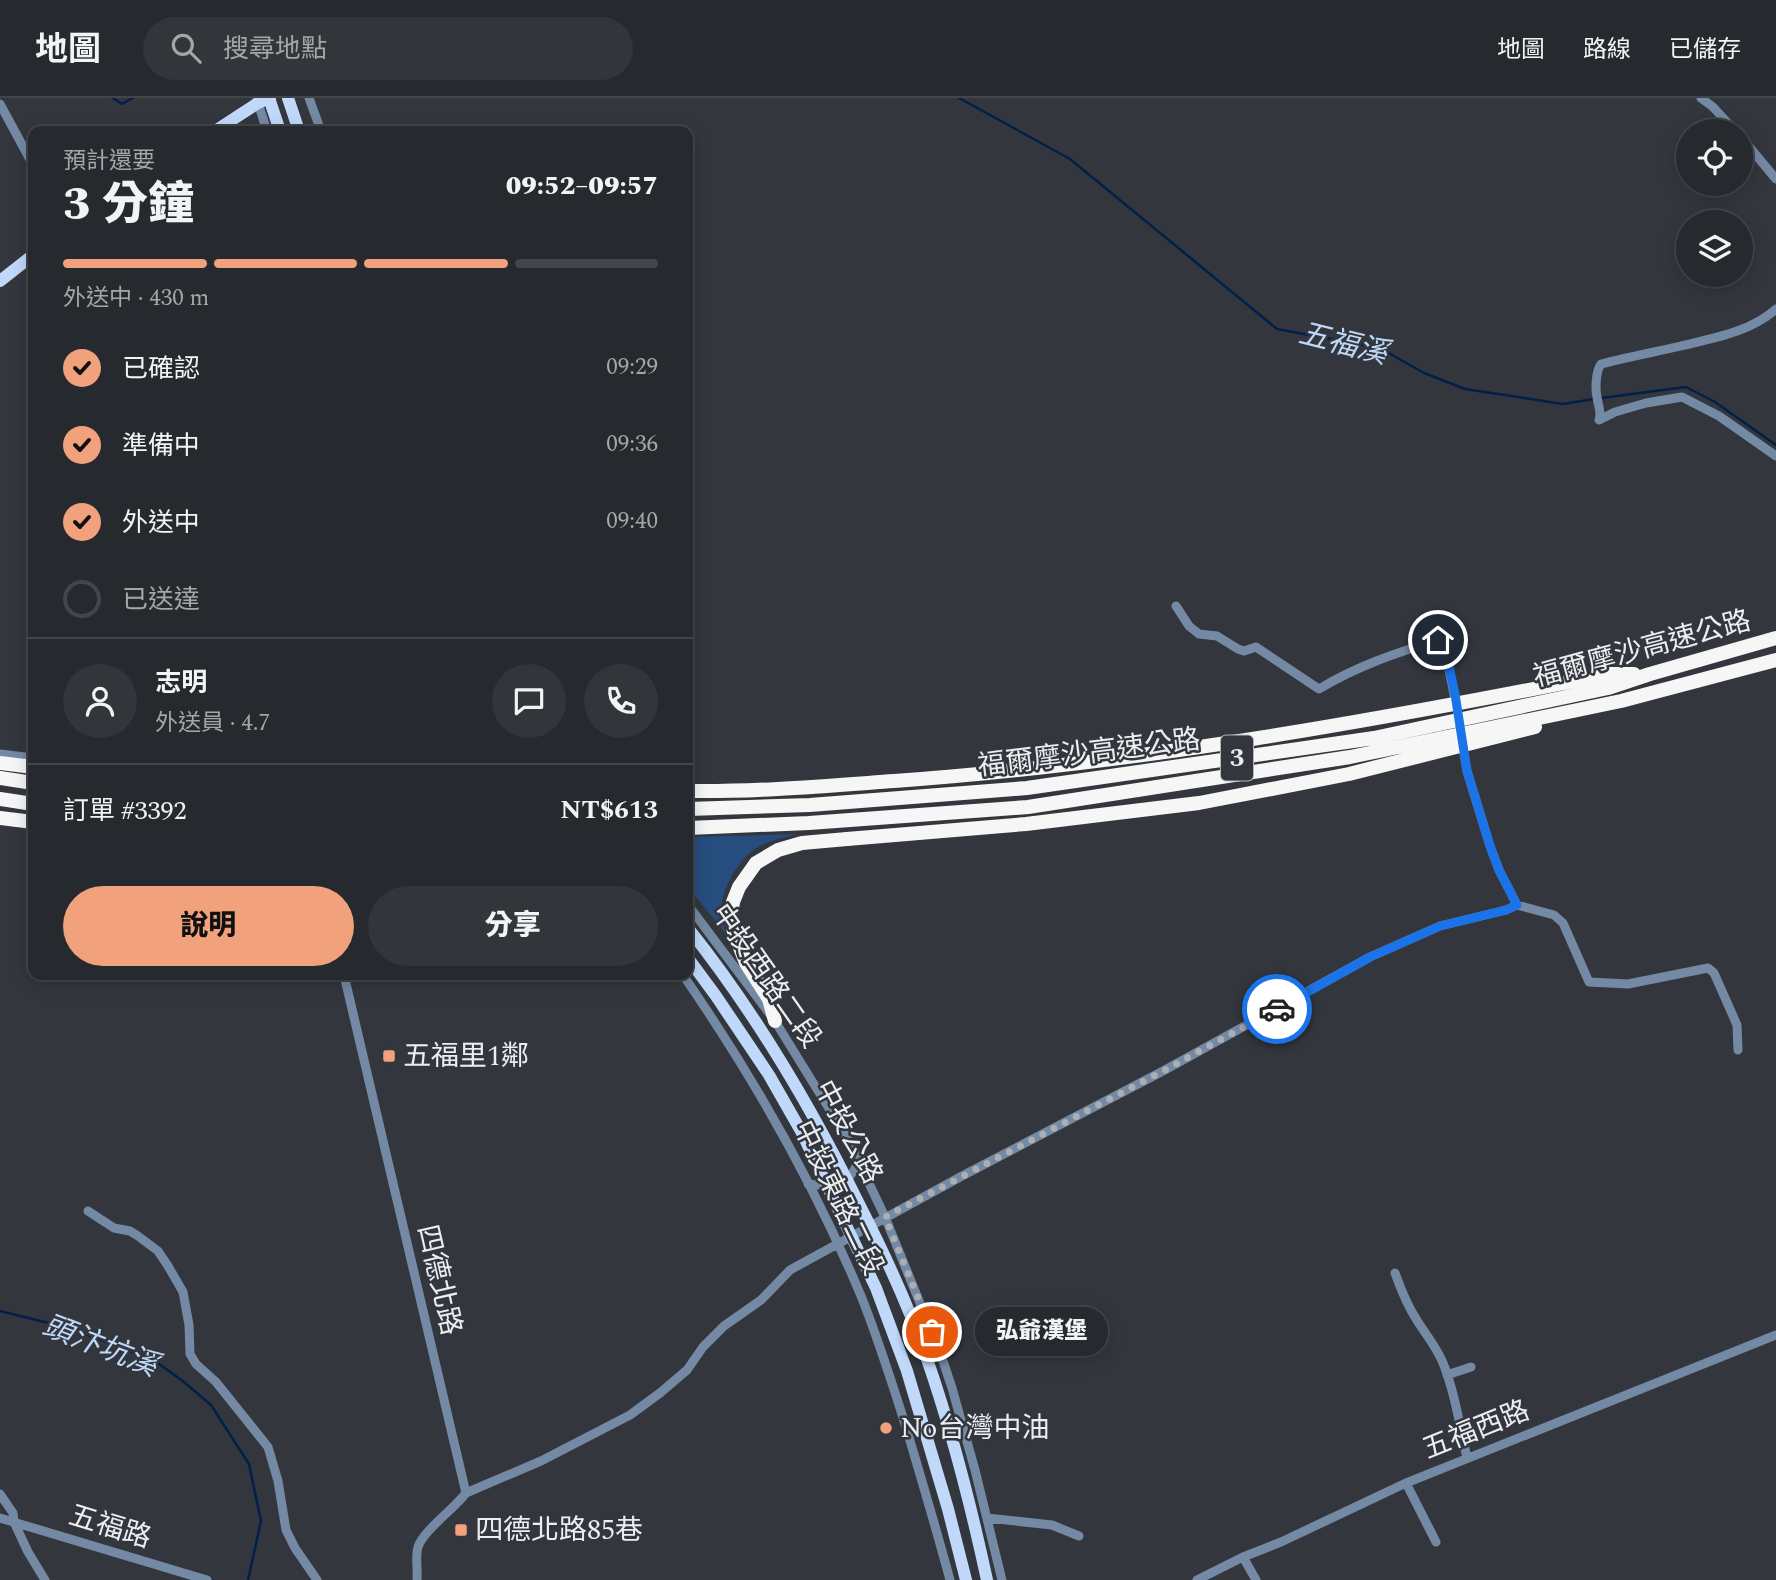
<!DOCTYPE html>
<html lang="zh-TW">
<meta charset="utf-8">
<style>
body{margin:0;font-family:Spectral,"Noto Sans TC",serif;background:#32353a;color:#f1f3f6;height:100vh;display:flex;flex-direction:column;font-size:26px;white-space:nowrap}
*{box-sizing:border-box;margin:0}
p{font-size:23px;color:#a4a6aa}
.icon{flex:none;width:38px;height:38px;fill:none;stroke:currentColor;stroke-width:2;stroke-linecap:round;stroke-linejoin:round}
.map{position:relative;flex:1;overflow:hidden}
.panel{position:absolute;left:28px;top:28px;width:665px;height:854px;display:flex;flex-direction:column;background:#26292e;border-radius:14px;box-shadow:0 4px 18px #0003,0 0 0 2px #42454a}
.panel>*{flex:none}
.controls{position:absolute;left:1676px;top:21px;display:grid;gap:14px}
.controls a{display:grid;place-items:center;width:77px;height:77px;border-radius:50%;background:#26292e;box-shadow:0 4px 18px #0003,0 0 0 2px #42454a;font-size:35px}
.pin{position:absolute;display:grid;place-items:center;width:60px;height:60px;color:#fff;margin:-30px;border:4px solid #fff;border-radius:50%;box-shadow:0 2px 7px #0007}
.courier{position:absolute;display:grid;place-items:center;width:70px;height:70px;margin:-35px;border:5px solid #1a73e8;border-radius:50%;background:#fff;color:#222;box-shadow:0 2px 9px #0007}
.bubble{position:absolute;height:49px;border-radius:24px;background:#26292e;box-shadow:0 4px 18px #0003,0 0 0 2px #42454a;font-size:23px;font-weight:800;line-height:49px;text-align:center}
.summary em{font-style:normal;font-weight:800}
.summary div{display:flex;flex-direction:column-reverse}
.summary{display:flex;align-items:center;justify-content:space-between;height:119px;padding:0 35px}
h1{font-size:46px;font-weight:800;line-height:52px}
.bar{display:grid;grid-template-columns:repeat(4,1fr);gap:10px 7px;align-content:center;height:84px;padding:0 35px}
.bar i{height:9px;border-radius:5px;background:#42454a}
.bar .on{background:#f1a17c}
.bar p{grid-column:span 4}
.line{display:flex;align-items:center;gap:18px;padding:0 35px;border-top:2px solid #42454a}
.line div{flex:1}
.round{display:grid;place-items:center;flex:none;width:74px;height:74px;border-radius:37px;background:#32353a}
ol{padding:0 35px;list-style:none}
li{display:flex;align-items:center;gap:21px;height:77px}
li p{margin-inline-start:auto}
li .icon{padding:7px;border-radius:50%;background:#f1a17c;color:#111;stroke-width:4}
li:last-child{color:#a4a6aa}
li i{width:38px;height:38px;border:4px solid #42454a;border-radius:50%}
.action{display:flex;gap:14px;margin-top:auto;padding:14px 35px}
.action a{flex:1;height:80px;border-radius:42px;background:#f1a17c;color:#111;font-size:28px;font-weight:800;line-height:80px;text-align:center}
.action a+a{background:#32353a;color:#f1f3f6}
header{display:flex;align-items:center;gap:42px;box-sizing:border-box;height:98px;padding:0 35px;background:#26292e;border-bottom:2px solid #42454a}
header strong{font-size:33px}
nav{display:flex;gap:38px;margin-inline-start:auto;font-size:24px}
.search{width:490px;height:63px;background:#32353a;display:flex;align-items:center;gap:18px;box-sizing:border-box;padding:0 24px;border-radius:38px;color:#a4a6aa;font-size:26px}
.map>svg:first-child{display:block}
.green{fill:#264d7d}
.lines{fill:none;stroke-linecap:round;stroke-linejoin:round}
.stream{stroke:#002049;stroke-width:2.5}
.minor{stroke:#7489a4;stroke-width:9}
.major{stroke:#c0d9fb;stroke-width:12}
.highway{stroke:#f6f6f6;stroke-width:14}
.major-bridge{stroke:#c0d9fb;stroke-width:12}
.highway-bridge{stroke:#f6f6f6;stroke-width:14}
.done{stroke:#abaeb2;stroke-width:7;stroke-dasharray:0 12.6}
.route{stroke:#1a73e8;stroke-width:9}
.poi-dot{fill:#f1a17c;stroke:#33373d;stroke-width:2.5}
.labels{text-anchor:middle;dominant-baseline:central;stroke-width:5;stroke-linejoin:round;paint-order:stroke}
.shield{fill:#33373d;stroke:#b4b7bb;stroke-width:2}
.shield-label{font-size:26px;font-weight:bold;fill:#ebeef1}
.street-label{font-size:28px;fill:#ebeef1;stroke:#33373d}
.poi-label{font-size:28px;fill:#ebeef1;stroke:#33373d;text-anchor:start}
.water-label{font-size:30px;font-style:italic;fill:#bed8fa;stroke:#33373d}
</style>
<header>
<strong>地圖</strong>
<div class="search"><svg class="icon" aria-label="search" viewBox="0 0 24 24"><circle cx="10" cy="10" r="6"/><path d="M15 15l6 6"/></svg>搜尋地點</div>
<nav><a>地圖</a><a>路線</a><a>已儲存</a></nav>
</header>
<div class="map">
<svg width="1776" height="1482" viewBox="0 0 1776 1482">
<rect width="100%" height="100%" fill="#33373d"/>
<!-- green -->
<path class="green" d="M 797,736 C 785,739 771,742 760,748 C 740,758 721,791 721,813 C 721,821 724,828 726,836 L 688,789 L 688,739 Z"/>
<g class="lines">
<!-- stream -->
<path class="stream" d="M 113,0 L 122,6 L 133,0
M 959,0 L 1070,61 L 1277,231 L 1380,250 L 1424,275 L 1465,291 L 1563,306 L 1594,301
M 1601,300 L 1686,289 L 1715,304 L 1776,347
M 0,1213 L 73,1231 L 155,1263 L 184,1284 L 211,1307 L 249,1366 L 261,1423 L 248,1482"/>
<!-- minor -->
<path class="minor" d="M 309,0 L 321,33
M 1701,0 L 1713,9 L 1735,33
M 257,2 L 267,33
M 0,6 L 33,67
M 1741,39 L 1776,81
M 1776,211 C 1750,234 1714,240 1681,248 C 1654,254 1628,259 1601,266 C 1596,273 1595,290 1597,299 C 1598,308 1602,314 1599,322 L 1615,314 L 1646,305 L 1682,299 L 1719,318 L 1776,358
M 1176,508 L 1189,528 L 1199,536 L 1217,538 L 1238,551 L 1244,553 L 1256,549 L 1319,591 C 1357,568 1396,555 1438,542 L 1444,546 L 1460,626
M 1462,644 L 1467,673 L 1490,748 L 1499,772 L 1517,807
M 0,656 L 33,660
M 688,807 L 775,923 L 849,1043 L 885,1119 L 941,1257 L 952,1290 L 975,1372 L 1002,1482
M 344,877 L 466,1395 C 454,1411 423,1433 418,1449 C 415,1459 418,1471 417,1482
M 683,877 C 752,977 814,1085 861,1198 C 878,1240 892,1285 906,1329 C 921,1380 936,1430 950,1482
M 808,1086 C 833,1089 848,1090 858,1064
M 88,1113 L 114,1130 L 130,1133 L 138,1138 L 158,1153 L 168,1168 L 183,1194 L 189,1227 L 190,1256 L 196,1266 L 216,1284 L 268,1349 L 278,1383 L 286,1432 L 295,1450 L 317,1482
M 1395,1175 C 1401,1192 1408,1209 1418,1224 C 1427,1238 1437,1250 1443,1265 C 1455,1295 1460,1329 1467,1360
M 1447,1277 L 1471,1269
M 1406,1385 L 1436,1444
M 466,1395 L 541,1363 L 630,1317 L 660,1295 L 687,1272 L 703,1249 L 724,1228 L 761,1202 L 790,1172 L 962,1078 L 1163,973 L 1370,859 L 1440,828 L 1506,812 L 1517,807 L 1554,817 L 1563,825 L 1589,884 L 1628,886 L 1708,870 L 1714,875 L 1737,927 L 1738,952
M 0,1396 L 13,1415 L 14,1424 L 28,1454 L 45,1482
M 0,1420 L 207,1482
M 987,1420 L 1052,1427 L 1079,1438
M 1243,1459 L 1256,1482
M 1197,1482 L 1243,1459 L 1281,1444 L 1406,1385 L 1776,1237"/>
<!-- major -->
<path class="major" d="M 288,0 L 299,33
M 215,33 L 258,5 L 270,0
M 0,183 L 33,157"/>
<!-- highway -->
<path class="highway" d="M 0,665 L 33,669
M 0,680 L 33,685
M 0,701 L 33,706
M 0,720 L 33,724
M 775,923 L 769,901 L 746,865 L 734,834 L 731,816 L 733,804 L 739,789 L 756,765 L 778,752 L 802,745 L 847,741"/>
<!-- major-bridge -->
<path class="major-bridge" d="M 269,0 L 280,33
M 688,830 C 758,918 812,1010 861,1110 C 886,1159 909,1209 927,1261 C 952,1333 971,1408 987,1482
M 688,860 L 716,898 L 769,977 L 801,1033 L 876,1190 L 907,1273 L 948,1411 L 966,1482"/>
<!-- highway-bridge -->
<path class="highway-bridge" d="M 688,693 C 756,694 825,688 894,683 C 1135,666 1374,623 1610,576 L 1634,576
M 688,711 L 810,707 L 1027,690 L 1374,640 L 1608,590 L 1650,576 L 1776,540
M 688,730 L 809,725 L 1028,709 L 1350,659 L 1621,603 L 1776,562
M 847,741 L 1026,726 L 1199,705 L 1349,676 L 1535,629"/>
</g>
<g class="lines">
<!-- done -->
<path class="done" d="M 932,1234 L 885,1119 L 1163,973 L 1277,911"/>
<!-- route -->
<path class="route" d="M 1277,911 L 1370,859 L 1440,828 L 1506,812 L 1517,807 L 1499,772 L 1490,748 L 1467,673 L 1455,596 L 1444,546 L 1438,542"/>
</g>
<!-- markers -->
<g class="poi-dot">
<rect x="382" y="951" width="14" height="14" rx="3.5"/>
<circle cx="886" cy="1330" r="7"/>
<rect x="454" y="1425" width="14" height="14" rx="3.5"/>
</g>
<g class="labels">
<!-- shield labels -->
<rect class="shield" x="1221" y="637.5" width="32" height="45" rx="5"/>
<g class="shield-label">
<text x="1237" y="660">3</text>
</g>
<!-- street labels -->
<g class="street-label">
<text transform="translate(1642 551) rotate(-15)">福爾摩沙高速公路</text>
<text transform="translate(1089 655) rotate(-7)">福爾摩沙高速公路</text>
<text transform="translate(766 878) rotate(55)">中投西路二段</text>
<text transform="translate(848 1034) rotate(62)">中投公路</text>
<text transform="translate(838 1100) rotate(64)">中投東路二段</text>
<text transform="translate(439 1182) rotate(77)">四德北路</text>
<text transform="translate(1476 1332) rotate(-22)">五福西路</text>
<text transform="translate(110 1429) rotate(17)">五福路</text>
</g>
<!-- poi labels -->
<g class="poi-label">
<text x="403" y="958">五福里1鄰</text>
<text x="900" y="1330">No台灣中油</text>
<text x="475" y="1432">四德北路85巷</text>
</g>
<!-- water labels -->
<g class="water-label">
<text transform="translate(1343 246) rotate(14)">五福溪</text>
<text transform="translate(100 1248) rotate(21)">頭汴坑溪</text>
</g>
</g>
</svg>
<div class="controls">
<a><svg class="icon" aria-label="locate" viewBox="0 0 24 24"><circle cx="12" cy="12" r="6"/><path d="M12 2v4M12 18v4M2 12h4M18 12h4"/></svg></a>
<a><svg class="icon" aria-label="layers" viewBox="0 0 24 24"><path d="M12 4l9 5-9 5-9-5zM3 14l9 5 9-5"/></svg></a>
</div>
<div class="pin" style="left:932px;top:1234px;background:#ea580c"><svg class="icon" aria-label="bag" viewBox="0 0 24 24"><path d="M5 8h14l-1 12H6zM9 8a3 3 0 0 1 6 0"/></svg></div>
<div class="pin" style="left:1438px;top:542px;background:#1f2937"><svg class="icon" aria-label="home" viewBox="0 0 24 24"><path d="M3 11l9-7 9 7M6 9v11h12V9"/></svg></div>
<div class="courier" style="left:1277px;top:911px"><svg class="icon" aria-label="car" viewBox="0 0 24 24"><path d="M5 17H2v-5l4-1 3-4h7l3 4 3 1v5h-3M9 17h6M6 11h13"/><circle cx="7" cy="17" r="2"/><circle cx="17" cy="17" r="2"/></svg></div>
<div class="bubble" style="left:975px;top:1209px;width:133px">弘爺漢堡</div>
<section class="panel">
<div class="summary"><div><h1>3 分鐘</h1><p>預計還要</p></div><em>09:52–09:57</em></div>
<div class="bar"><i class="on"></i><i class="on"></i><i class="on"></i><i></i><p>外送中 · 430 m</p></div>
<ol>
<li><svg class="icon" aria-label="check" viewBox="0 0 24 24"><path d="M5 12l5 5 9-10"/></svg>已確認<p>09:29</p></li>
<li><svg class="icon" aria-label="check" viewBox="0 0 24 24"><path d="M5 12l5 5 9-10"/></svg>準備中<p>09:36</p></li>
<li><svg class="icon" aria-label="check" viewBox="0 0 24 24"><path d="M5 12l5 5 9-10"/></svg>外送中<p>09:40</p></li>
<li><i></i>已送達</li>
</ol>
<div class="line" style="height:126px"><a class="round"><svg class="icon" aria-label="person" viewBox="0 0 24 24"><circle cx="12" cy="8" r="4"/><path d="M4 21q1-7 8-7t8 7"/></svg></a><div><b>志明</b><p>外送員 · 4.7</p></div><a class="round"><svg class="icon" aria-label="chat" viewBox="0 0 24 24"><path d="M4 5h16v11H9l-5 4z"/></svg></a><a class="round"><svg class="icon" aria-label="phone" viewBox="0 0 24 24"><path d="M5 4h4l2 5-3 2q2 4 5 5l2-3 5 2v4C11 20 4 13 5 4z"/></svg></a></div>
<div class="line" style="height:91px"><div>訂單 #3392</div><b>NT$613</b></div>
<div class="action"><a>說明</a><a>分享</a></div>
</section>
</div>
